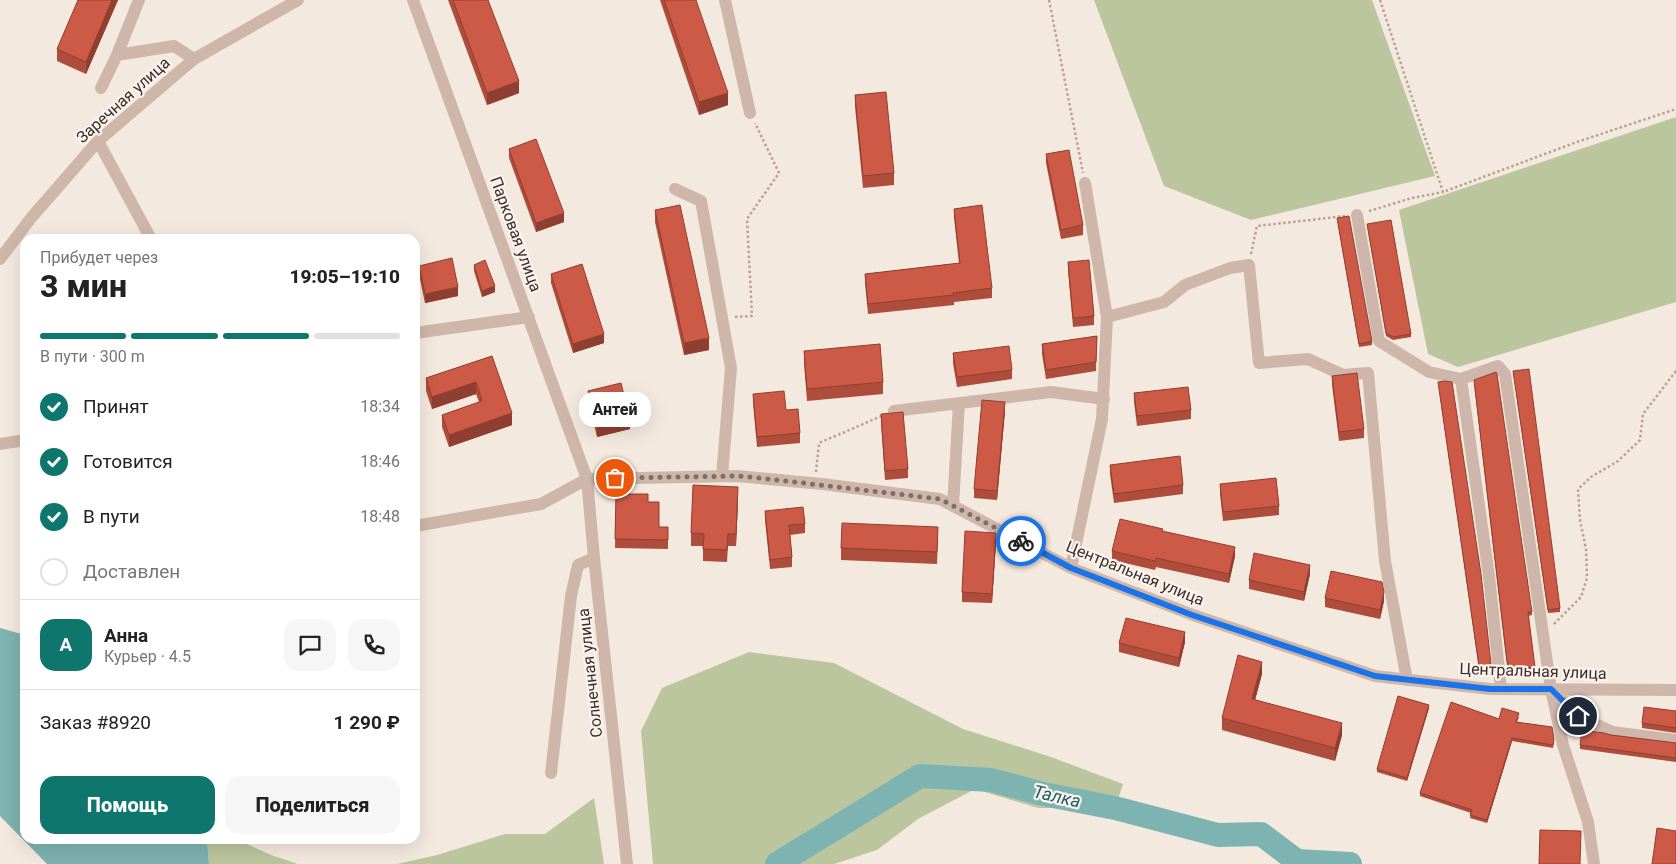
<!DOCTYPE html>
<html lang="ru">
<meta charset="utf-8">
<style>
body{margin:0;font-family:Roboto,sans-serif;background:#f6f6f6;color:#222;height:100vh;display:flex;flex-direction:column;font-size:19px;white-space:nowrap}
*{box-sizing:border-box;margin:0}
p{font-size:16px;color:#767676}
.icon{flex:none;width:28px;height:28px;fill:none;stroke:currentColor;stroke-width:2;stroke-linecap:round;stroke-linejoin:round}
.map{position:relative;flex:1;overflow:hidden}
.sheet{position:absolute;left:20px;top:234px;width:400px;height:610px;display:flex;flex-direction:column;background:#fff;border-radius:15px;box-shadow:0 5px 20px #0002}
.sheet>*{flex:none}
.pin{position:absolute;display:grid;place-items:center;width:42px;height:42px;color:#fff;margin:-21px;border:2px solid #fff;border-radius:50%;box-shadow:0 1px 5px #0007}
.courier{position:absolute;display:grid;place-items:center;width:50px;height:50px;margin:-25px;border:4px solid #1a73e8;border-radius:50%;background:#fff;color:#222;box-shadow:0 1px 6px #0007}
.bubble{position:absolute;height:35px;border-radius:15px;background:#fff;box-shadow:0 5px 20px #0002;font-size:16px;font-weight:800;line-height:35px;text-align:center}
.overview em{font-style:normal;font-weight:800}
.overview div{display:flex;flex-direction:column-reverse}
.overview{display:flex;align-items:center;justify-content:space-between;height:85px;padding:0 20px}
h1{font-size:32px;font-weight:800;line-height:38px}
.bar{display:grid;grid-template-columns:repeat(4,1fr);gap:8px 5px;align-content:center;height:60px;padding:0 20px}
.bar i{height:6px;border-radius:4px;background:#e0e0e0}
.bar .current{background:#0f766e}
.bar p{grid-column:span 4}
.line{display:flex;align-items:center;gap:12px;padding:0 20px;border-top:1px solid #e0e0e0}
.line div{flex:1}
.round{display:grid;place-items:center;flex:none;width:52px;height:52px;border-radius:15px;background:#f6f6f6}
ol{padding:0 20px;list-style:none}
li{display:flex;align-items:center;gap:15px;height:55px}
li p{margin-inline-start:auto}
li .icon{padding:5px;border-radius:50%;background:#0f766e;color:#fff;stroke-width:4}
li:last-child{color:#767676}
li i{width:28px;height:28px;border:2px solid #e0e0e0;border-radius:50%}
.cta{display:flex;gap:10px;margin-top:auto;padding:10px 20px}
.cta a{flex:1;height:58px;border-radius:15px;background:#0f766e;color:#fff;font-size:20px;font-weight:800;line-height:58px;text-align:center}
.cta a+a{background:#f6f6f6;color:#222}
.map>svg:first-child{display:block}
.green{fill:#bbc59e}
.water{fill:#7db3b0}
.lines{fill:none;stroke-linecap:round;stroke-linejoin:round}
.river{stroke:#7db3b0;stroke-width:24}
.path{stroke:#baa194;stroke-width:2.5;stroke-dasharray:2.5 2.5;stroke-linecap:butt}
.minor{stroke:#ceb7aa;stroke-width:12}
.wall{fill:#af4d3c}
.shaded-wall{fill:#8f3f31}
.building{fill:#cc5a46;stroke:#8f3f31}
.done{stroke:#7c6f69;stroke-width:5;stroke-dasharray:0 9}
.route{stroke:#1a73e8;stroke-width:6}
.labels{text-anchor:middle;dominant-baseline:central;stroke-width:4.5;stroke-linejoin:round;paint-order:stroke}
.street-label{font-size:16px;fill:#3b2e2a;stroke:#fbf3ed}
.water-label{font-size:18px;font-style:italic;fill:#1d5f5d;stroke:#fbf3ed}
</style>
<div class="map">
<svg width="1676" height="864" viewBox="0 0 1676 864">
<rect width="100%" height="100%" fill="#f4e9df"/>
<!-- green -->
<path class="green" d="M 1094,0 L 1372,0 L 1435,176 L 1251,220 L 1164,186 Z
M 1676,117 L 1676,302 L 1458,367 L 1428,354 L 1399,210 Z
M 749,652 L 834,663 L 963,729 L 1051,757 L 1123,784 L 1115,808 L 1038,808 L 975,789 L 918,819 L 877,850 L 834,864 L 653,864 L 641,731 L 662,688 Z
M 594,798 L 604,864 L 397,864 L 437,855 L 505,834 L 545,834 Z
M 207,839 L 236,839 L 271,855 L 298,864 L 209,864 Z"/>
<!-- water -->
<path class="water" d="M 0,628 L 25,635 L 25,839 L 207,839 L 209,864 L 47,864 L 0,816 Z"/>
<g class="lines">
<!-- river -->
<path class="river" d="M 777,864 L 920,776 L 991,780 L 1043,794 L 1115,808 L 1218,835 L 1261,834 L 1297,861 L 1350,864"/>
<!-- path -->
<path class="path" d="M 1049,0 L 1083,173
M 1380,0 L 1443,192 L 1577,142 L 1676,109
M 1369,211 L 1412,198 L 1443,192
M 1251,254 L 1257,226 L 1345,216
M 735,317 L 752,316 L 747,219 L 779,173 L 755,123
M 816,472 L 819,443 L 884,415
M 1554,624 L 1581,597 L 1587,578 L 1586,549 L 1580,520 L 1578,489 L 1591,477 L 1618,461 L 1640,440 L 1643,414 L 1676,371"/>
<!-- minor -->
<path class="minor" d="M 413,0 L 587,479 L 594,558 L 627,864
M 725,0 L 750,113
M 117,55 L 174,46 L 194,59
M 101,88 L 117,55 L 139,0
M 98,141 L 151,239
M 675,189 L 701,201 L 731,368 L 722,476
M 1357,215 L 1379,341 L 1429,372 L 1461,379 L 1489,576 L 1501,689
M 0,259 L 31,218 L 98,141 L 194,59 L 298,0
M 1107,317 L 1164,302 L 1185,285 L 1230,268 L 1249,265 L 1259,363 L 1308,359 L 1343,375 L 1368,373 L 1385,561 L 1407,680
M 415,333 L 529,317
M 1461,379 L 1498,366 L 1505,374 L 1551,689 L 1563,745 L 1588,822 L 1594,864
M 894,411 L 1051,392 L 1104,399
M 0,444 L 25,440
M 953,506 L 959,403
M 415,526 L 541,504 L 587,479 L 737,476 L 822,484 L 940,499 L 1071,568 L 1193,615 L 1375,676 L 1490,689 L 1676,690
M 1071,568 L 1102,419 L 1107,317 L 1085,183
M 1551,689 L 1578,716 L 1612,732 L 1676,740
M 551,773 L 571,596 L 578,565 L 594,558"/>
</g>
<!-- wall -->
<path class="wall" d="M 78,0 L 118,0 L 86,74 L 57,61 L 57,49 Z
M 448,0 L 488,0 L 519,93 L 487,105 Z
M 660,0 L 696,0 L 728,105 L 699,115 Z
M 855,95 L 894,173 L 894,185 L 863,188 L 855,107 Z
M 509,149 L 564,222 L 536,232 L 509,158 Z
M 1046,154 L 1083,225 L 1083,235 L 1061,239 L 1046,163 Z
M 954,209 L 992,288 L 992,298 L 954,302 L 954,305 L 868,314 L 865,283 L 865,274 L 959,263 L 954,218 Z
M 655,210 L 709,350 L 684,355 L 655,222 Z
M 1337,218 L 1372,341 L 1372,345 L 1359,347 Z
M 1367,224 L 1411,334 L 1411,337 L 1393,340 L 1386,336 Z
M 1068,262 L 1094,316 L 1094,325 L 1073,327 L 1068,271 Z
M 474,265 L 495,292 L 482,297 L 474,271 Z
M 419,266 L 458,296 L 425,303 L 419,275 Z
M 551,274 L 604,343 L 573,353 L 551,283 Z
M 1097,336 L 1096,371 L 1046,379 L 1042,354 L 1042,344 Z
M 804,351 L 883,382 L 883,394 L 807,401 L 804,364 Z
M 953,353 L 1012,370 L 1012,379 L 957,387 L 953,363 Z
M 492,356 L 512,425 L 449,447 L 442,427 L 442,415 L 479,402 L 476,394 L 432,409 L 426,391 L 426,378 Z
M 1513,371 L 1560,608 L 1560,612 L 1548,613 Z
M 1332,376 L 1364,429 L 1364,438 L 1339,441 L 1332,385 Z
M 1438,382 L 1491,664 L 1491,668 L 1479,669 Z
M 1474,383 L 1532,612 L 1532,615 L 1528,616 L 1535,670 L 1509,673 L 1508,665 L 1507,665 Z
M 588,391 L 630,429 L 597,437 L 588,400 Z
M 1134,393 L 1191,410 L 1191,419 L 1137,426 L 1134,402 Z
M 753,394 L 786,410 L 800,433 L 800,443 L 757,447 L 753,403 Z
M 1005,411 L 997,500 L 974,498 L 974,489 Z
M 881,414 L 908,469 L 908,478 L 885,480 L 881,423 Z
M 1110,465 L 1183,485 L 1183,494 L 1114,503 L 1110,474 Z
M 1220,484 L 1279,506 L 1279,515 L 1223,521 L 1220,494 Z
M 616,494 L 648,502 L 659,527 L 668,527 L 668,549 L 615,548 Z
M 738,500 L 736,546 L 728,546 L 727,562 L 703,561 L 703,546 L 691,546 L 691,533 Z
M 765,511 L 805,524 L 805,533 L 790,535 L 792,557 L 792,567 L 770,569 L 765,520 Z
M 1163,531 L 1235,556 L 1229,583 L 1156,567 L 1155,570 L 1112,560 L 1112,551 Z
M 938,539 L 937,564 L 841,560 L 841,548 Z
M 996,542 L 992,603 L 962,602 L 962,592 Z
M 1310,574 L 1304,601 L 1249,589 L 1249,580 Z
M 1325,598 L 1384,601 L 1380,619 L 1325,607 Z
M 1185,642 L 1179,667 L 1119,652 L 1119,643 Z
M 1262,674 L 1255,700 L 1342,735 L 1335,761 L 1222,730 L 1222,718 Z
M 1429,708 L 1407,781 L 1377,772 L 1377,769 Z
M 1676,711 L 1676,733 L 1642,728 L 1642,723 Z
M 1519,717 L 1517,722 L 1554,742 L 1553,748 L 1512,741 L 1487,823 L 1470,818 L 1471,813 L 1420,796 L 1420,793 L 1499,719 Z
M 1611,735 L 1676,743 L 1676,762 L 1580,749 L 1580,745 Z"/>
<!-- shaded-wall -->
<path class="shaded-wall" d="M 112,0 L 118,0 L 86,74 L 86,62 Z
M 519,81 L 519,93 L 487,105 L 487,93 Z
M 728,93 L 728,105 L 699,115 L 699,102 Z
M 564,213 L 564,222 L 536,232 L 536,223 Z
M 495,286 L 495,292 L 482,297 L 482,291 Z
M 458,287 L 458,296 L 425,303 L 425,294 Z
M 604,334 L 604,343 L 573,353 L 573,344 Z
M 709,338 L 709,350 L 684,355 L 684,343 Z
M 476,382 L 476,394 L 432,409 L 432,397 Z
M 1005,402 L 1005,411 L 997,500 L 997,491 Z
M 512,413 L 512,425 L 449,447 L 449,435 Z
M 630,420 L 630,429 L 597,437 L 597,428 Z
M 738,487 L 738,500 L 736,546 L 736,534 Z
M 996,533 L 996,542 L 992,603 L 992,594 Z
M 1235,547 L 1235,556 L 1229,583 L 1229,574 Z
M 1310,565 L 1310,574 L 1304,601 L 1304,592 Z
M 1384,592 L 1384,601 L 1380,619 L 1380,610 Z
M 1185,632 L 1185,642 L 1179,667 L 1179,658 Z
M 1262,662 L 1262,674 L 1252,711 L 1252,699 Z
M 1429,705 L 1429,708 L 1407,781 L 1407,778 Z
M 1342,723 L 1342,735 L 1335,761 L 1335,748 Z
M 1512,738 L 1512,741 L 1487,823 L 1487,820 Z"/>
<!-- building -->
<path class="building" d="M 78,0 L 112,0 L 86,62 L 57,49 Z
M 453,0 L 488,0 L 519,81 L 487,93 Z
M 664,0 L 696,0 L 728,93 L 699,102 Z
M 886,92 L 894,173 L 863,176 L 855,95 Z
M 536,139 L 564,213 L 536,223 L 509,149 Z
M 1069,150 L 1083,225 L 1061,230 L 1046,154 Z
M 680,205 L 709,338 L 684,343 L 655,210 Z
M 982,205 L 992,288 L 953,293 L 954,295 L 868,304 L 865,274 L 960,263 L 954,209 Z
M 1349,216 L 1372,341 L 1359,344 L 1337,218 Z
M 1391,220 L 1411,334 L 1393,337 L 1386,333 L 1367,224 Z
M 452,258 L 458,287 L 425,294 L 419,266 Z
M 485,260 L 495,286 L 482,291 L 474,265 Z
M 1089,260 L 1094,316 L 1073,318 L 1068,262 Z
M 582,264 L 604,334 L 573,344 L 551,274 Z
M 1097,336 L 1096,362 L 1046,370 L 1042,344 Z
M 880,344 L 883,382 L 807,389 L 804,351 Z
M 1009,346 L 1012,370 L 957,377 L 953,353 Z
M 492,356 L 512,413 L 449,435 L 442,415 L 482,401 L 476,382 L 432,397 L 426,378 Z
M 1529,369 L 1560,608 L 1548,610 L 1513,371 Z
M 1496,372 L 1497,374 L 1532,612 L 1528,612 L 1535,667 L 1509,670 L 1508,662 L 1507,662 L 1474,380 Z
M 1357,373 L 1364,429 L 1339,432 L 1332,376 Z
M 1445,381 L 1452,382 L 1481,574 L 1491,664 L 1479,666 L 1438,382 Z
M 621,383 L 630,420 L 597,428 L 588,391 Z
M 1188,387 L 1191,410 L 1137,416 L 1134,393 Z
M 784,391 L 786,410 L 798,409 L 800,433 L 757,437 L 753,394 Z
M 982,400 L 1005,402 L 997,491 L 974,489 Z
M 903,412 L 908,469 L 885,471 L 881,414 Z
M 1180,456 L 1183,485 L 1114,494 L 1110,465 Z
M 1276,478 L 1279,506 L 1223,512 L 1220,484 Z
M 693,485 L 738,487 L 736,534 L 728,534 L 727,550 L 703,549 L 704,534 L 691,533 Z
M 616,494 L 648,494 L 648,502 L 659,502 L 659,527 L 668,527 L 668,540 L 615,539 Z
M 803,507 L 805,524 L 789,525 L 792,557 L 770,560 L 765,511 Z
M 1120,519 L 1163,529 L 1162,531 L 1235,547 L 1229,574 L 1156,558 L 1155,561 L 1112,551 Z
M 842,523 L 938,527 L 937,552 L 841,548 Z
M 965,531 L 996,533 L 992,594 L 962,592 Z
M 1254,553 L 1310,565 L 1304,592 L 1249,580 Z
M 1331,571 L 1382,582 L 1384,592 L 1380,610 L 1325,598 Z
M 1126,618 L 1185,632 L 1179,658 L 1119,643 Z
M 1238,655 L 1262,662 L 1252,699 L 1342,723 L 1335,748 L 1222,718 Z
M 1398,696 L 1429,705 L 1407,778 L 1377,769 Z
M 1451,702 L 1499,719 L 1502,708 L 1519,713 L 1516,722 L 1552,727 L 1554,739 L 1553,745 L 1512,738 L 1487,820 L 1470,815 L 1472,810 L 1420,793 Z
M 1644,707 L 1676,711 L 1676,728 L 1642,723 Z
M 1582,730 L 1604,733 L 1611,735 L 1676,743 L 1676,758 L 1580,745 Z
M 1657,828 L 1676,831 L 1676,864 L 1652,864 Z
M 1540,830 L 1581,831 L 1580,864 L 1539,864 Z"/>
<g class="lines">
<!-- done -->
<path class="done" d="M 615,478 L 738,476 L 760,478 L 940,499 L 1021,541"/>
<!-- route -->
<path class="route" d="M 1021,541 L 1071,568 L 1192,615 L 1375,676 L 1490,689 L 1551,689 L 1578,716"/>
</g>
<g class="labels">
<!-- street labels -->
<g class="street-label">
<text transform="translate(123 100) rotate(-42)">Заречная улица</text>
<text transform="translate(516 234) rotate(70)">Парковая улица</text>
<text transform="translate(1135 573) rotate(22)">Центральная улица</text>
<text transform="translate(1533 671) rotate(2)">Центральная улица</text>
<text transform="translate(590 673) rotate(-96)">Солнечная улица</text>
</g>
<!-- water labels -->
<g class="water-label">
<text transform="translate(1057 796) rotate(13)">Талка</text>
</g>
</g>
</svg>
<div class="pin" style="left:615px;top:478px;background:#ea580c"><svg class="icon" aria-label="bag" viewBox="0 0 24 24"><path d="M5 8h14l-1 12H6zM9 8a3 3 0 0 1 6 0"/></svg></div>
<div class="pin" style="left:1578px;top:716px;background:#1f2937"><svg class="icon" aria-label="home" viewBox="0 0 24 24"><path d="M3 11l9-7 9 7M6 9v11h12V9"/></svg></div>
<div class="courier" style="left:1021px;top:541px"><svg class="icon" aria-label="bike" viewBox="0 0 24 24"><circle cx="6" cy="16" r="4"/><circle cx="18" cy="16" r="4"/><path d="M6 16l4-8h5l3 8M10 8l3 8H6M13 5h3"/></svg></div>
<div class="bubble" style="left:579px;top:392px;width:72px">Антей</div>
<section class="sheet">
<div class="overview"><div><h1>3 мин</h1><p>Прибудет через</p></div><em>19:05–19:10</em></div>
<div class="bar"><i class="current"></i><i class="current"></i><i class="current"></i><i></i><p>В пути · 300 m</p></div>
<ol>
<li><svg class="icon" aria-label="check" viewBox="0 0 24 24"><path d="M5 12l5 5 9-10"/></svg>Принят<p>18:34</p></li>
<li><svg class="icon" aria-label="check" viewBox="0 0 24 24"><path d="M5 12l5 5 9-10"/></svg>Готовится<p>18:46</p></li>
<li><svg class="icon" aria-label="check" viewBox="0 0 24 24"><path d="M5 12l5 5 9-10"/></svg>В пути<p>18:48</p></li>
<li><i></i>Доставлен</li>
</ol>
<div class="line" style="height:90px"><b class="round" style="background:#0f766e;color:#fff">А</b><div><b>Анна</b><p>Курьер · 4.5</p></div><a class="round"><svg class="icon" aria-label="chat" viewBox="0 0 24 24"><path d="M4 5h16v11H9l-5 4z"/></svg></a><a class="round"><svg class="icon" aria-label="phone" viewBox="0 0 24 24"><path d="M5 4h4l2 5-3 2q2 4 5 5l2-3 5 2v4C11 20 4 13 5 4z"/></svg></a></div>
<div class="line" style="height:65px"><div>Заказ #8920</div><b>1 290 ₽</b></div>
<div class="cta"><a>Помощь</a><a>Поделиться</a></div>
</section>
</div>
